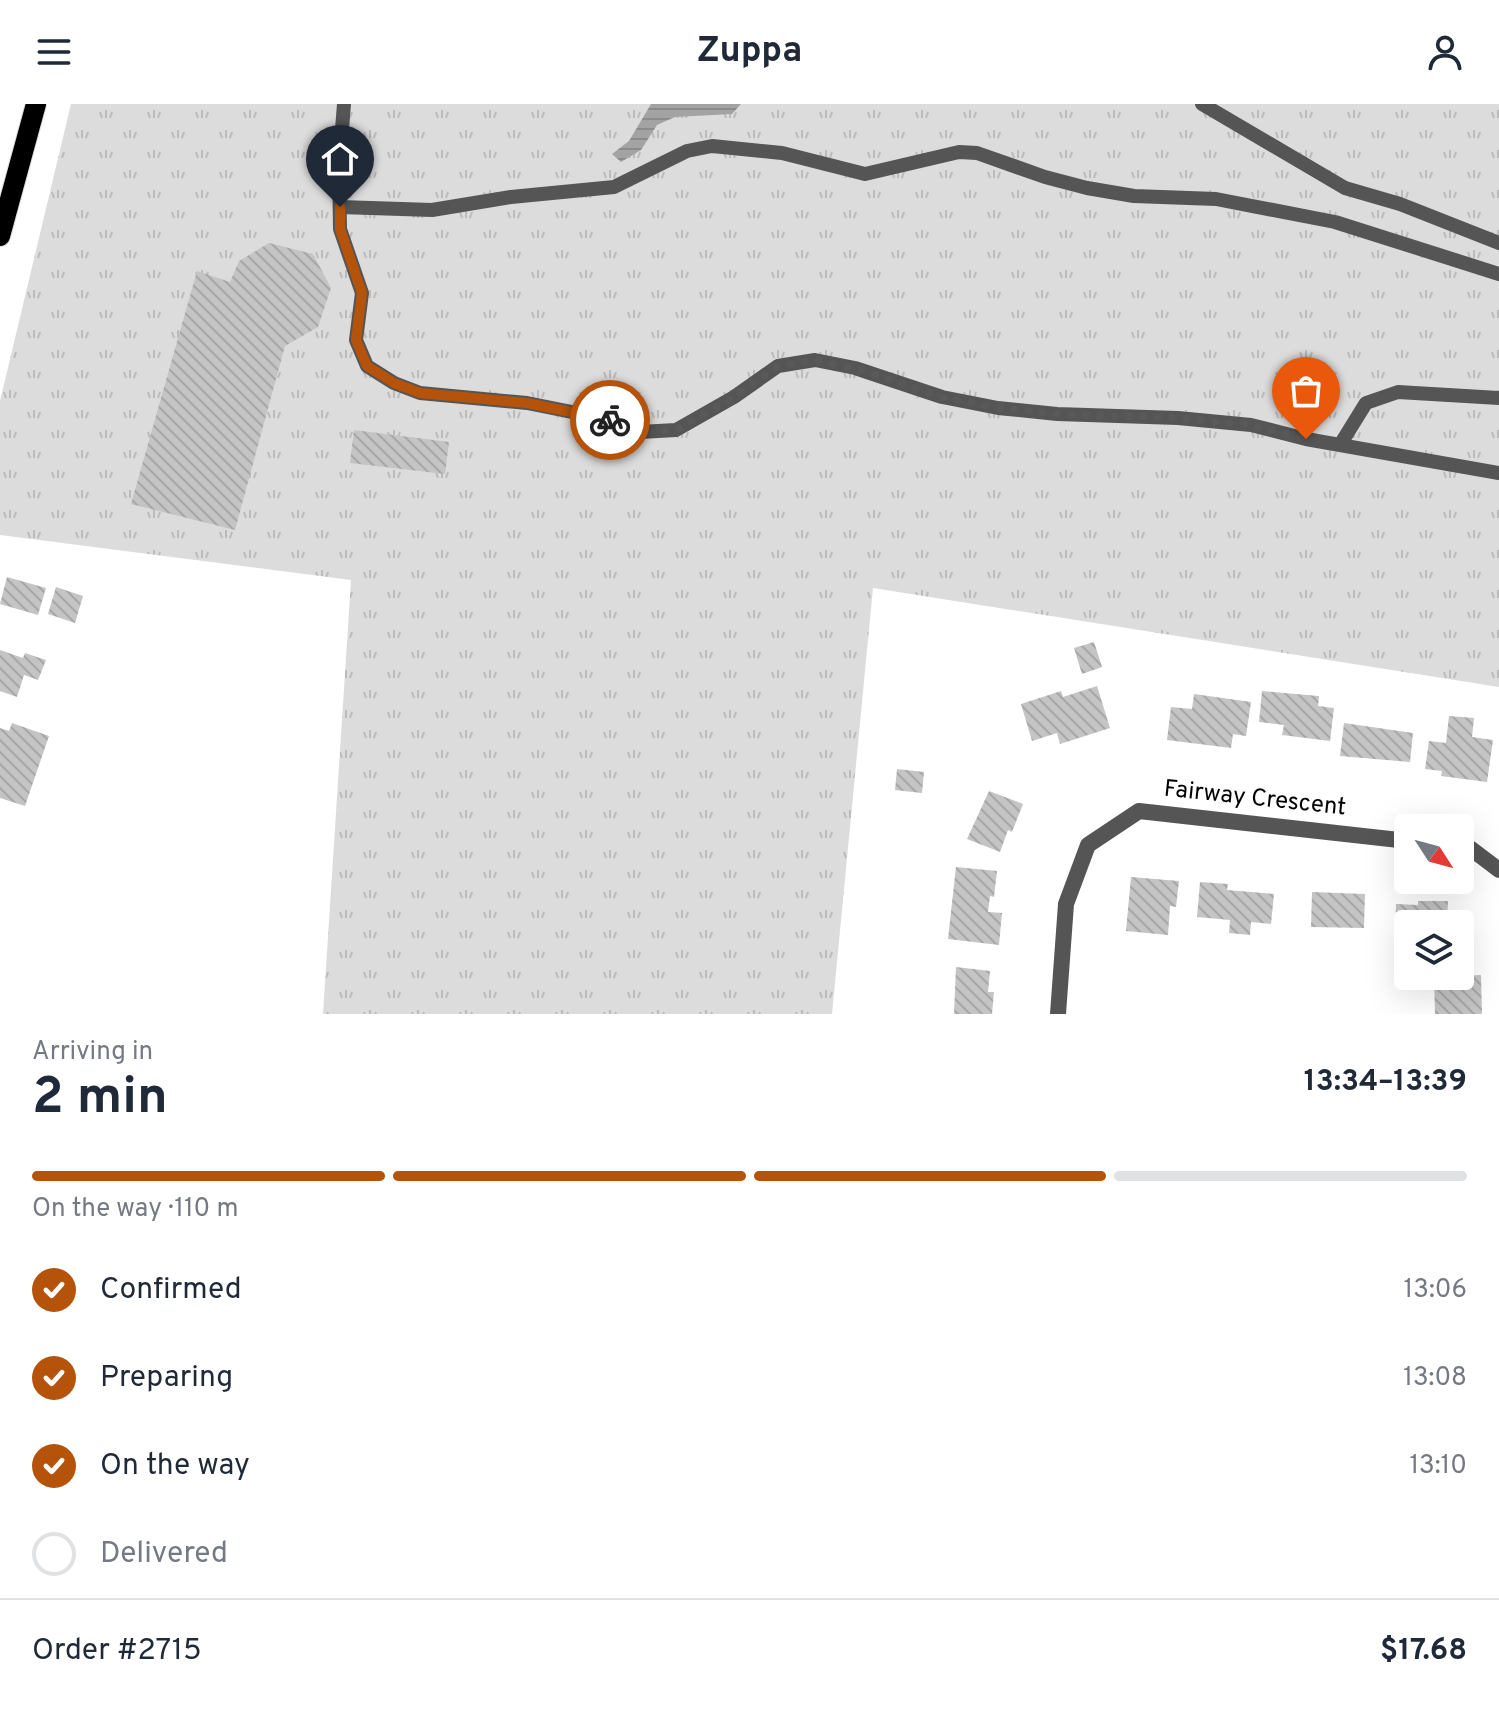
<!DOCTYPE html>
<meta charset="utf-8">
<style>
body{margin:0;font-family:Overpass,sans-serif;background:#f2f2f3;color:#1f2937;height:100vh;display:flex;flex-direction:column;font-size:30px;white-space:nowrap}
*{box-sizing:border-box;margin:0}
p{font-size:26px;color:#747a83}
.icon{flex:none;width:44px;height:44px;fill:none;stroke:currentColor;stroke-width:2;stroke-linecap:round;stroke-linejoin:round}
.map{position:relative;height:910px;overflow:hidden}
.drawer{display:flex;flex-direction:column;background:#fff;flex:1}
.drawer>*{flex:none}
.needle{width:52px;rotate:126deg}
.controls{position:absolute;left:1394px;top:710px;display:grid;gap:16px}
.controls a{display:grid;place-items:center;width:80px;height:80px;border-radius:8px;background:#fff;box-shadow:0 8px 32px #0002;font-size:40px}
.pin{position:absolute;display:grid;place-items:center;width:68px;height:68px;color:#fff;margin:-82px -34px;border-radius:50% 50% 50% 0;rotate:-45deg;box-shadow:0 0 8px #0007}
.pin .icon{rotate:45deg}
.courier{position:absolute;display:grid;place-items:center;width:80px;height:80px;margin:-40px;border:6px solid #b45309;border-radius:50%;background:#fff;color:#222;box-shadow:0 2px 10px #0007}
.summary em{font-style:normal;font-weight:700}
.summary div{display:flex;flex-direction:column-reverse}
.summary{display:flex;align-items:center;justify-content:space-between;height:136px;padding:0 32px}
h1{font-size:52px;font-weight:700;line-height:60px}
.bar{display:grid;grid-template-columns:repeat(4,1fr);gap:12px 8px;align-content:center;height:96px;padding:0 32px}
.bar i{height:10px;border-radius:6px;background:#e0e1e3}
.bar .on{background:#b45309}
.bar p{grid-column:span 4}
.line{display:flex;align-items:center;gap:20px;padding:0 32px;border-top:2px solid #e0e1e3}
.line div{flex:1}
ol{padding:0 32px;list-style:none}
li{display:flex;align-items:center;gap:24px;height:88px}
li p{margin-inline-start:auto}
li .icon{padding:8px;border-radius:50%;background:#b45309;color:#fff;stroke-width:4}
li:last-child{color:#747a83}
li i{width:44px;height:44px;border:4px solid #e0e1e3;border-radius:50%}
header{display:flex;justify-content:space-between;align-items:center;height:104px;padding:0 32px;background:#fff;font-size:36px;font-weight:700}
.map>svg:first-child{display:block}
.grass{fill:url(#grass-tufts)}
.water{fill:url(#water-rules)}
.building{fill:url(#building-back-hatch)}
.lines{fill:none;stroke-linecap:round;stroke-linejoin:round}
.primary-casing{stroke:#dbdbdb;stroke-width:22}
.service{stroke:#555;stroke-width:14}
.minor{stroke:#555;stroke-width:16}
.primary{stroke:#000;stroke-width:20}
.done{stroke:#595959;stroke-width:8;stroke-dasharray:0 14.4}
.route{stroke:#b45309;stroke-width:10}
.labels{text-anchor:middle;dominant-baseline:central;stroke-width:6;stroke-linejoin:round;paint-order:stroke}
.street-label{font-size:24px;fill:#000;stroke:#fff}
</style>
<header><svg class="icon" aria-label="menu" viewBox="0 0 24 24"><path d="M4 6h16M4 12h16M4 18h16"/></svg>Zuppa<svg class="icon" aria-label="person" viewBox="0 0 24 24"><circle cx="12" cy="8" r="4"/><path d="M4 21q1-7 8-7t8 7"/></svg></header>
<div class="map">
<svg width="1499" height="910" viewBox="0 0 1499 910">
<defs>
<pattern id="grass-tufts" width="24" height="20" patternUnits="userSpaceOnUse" patternTransform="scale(2)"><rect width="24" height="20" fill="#dcdcdc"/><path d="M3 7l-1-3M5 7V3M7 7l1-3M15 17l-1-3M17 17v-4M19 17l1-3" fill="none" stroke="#bbb"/></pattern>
<pattern id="water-rules" width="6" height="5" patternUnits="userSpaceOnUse" patternTransform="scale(2)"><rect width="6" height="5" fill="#a3a3a3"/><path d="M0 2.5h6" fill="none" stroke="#8b8b8b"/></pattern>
<pattern id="building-back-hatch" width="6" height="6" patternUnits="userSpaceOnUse" patternTransform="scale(2)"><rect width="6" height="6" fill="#c4c4c4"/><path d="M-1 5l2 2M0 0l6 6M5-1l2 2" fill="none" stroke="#a7a7a7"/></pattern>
</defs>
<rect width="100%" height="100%" fill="#fff"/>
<!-- grass -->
<path class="grass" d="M 71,0 L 1499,0 L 1499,583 L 873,484 L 832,910 L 323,910 L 351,476 L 0,431 L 0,297 Z"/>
<!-- water -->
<path class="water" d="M 651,0 L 741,0 L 732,10 L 675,13 L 657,21 L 641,46 L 621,58 L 612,50 L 629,37 Z"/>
<!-- building -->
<path class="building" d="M 269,139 L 313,150 L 331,184 L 318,223 L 285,242 L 235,426 L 131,400 L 197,167 L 230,178 L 239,157 Z
M 354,326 L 449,338 L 445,370 L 350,359 Z
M 7,473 L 46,484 L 38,511 L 0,500 Z
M 56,483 L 83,492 L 75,519 L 48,510 Z
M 1094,538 L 1102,563 L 1082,570 L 1074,544 Z
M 0,546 L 23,554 L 25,549 L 46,556 L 38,576 L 24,571 L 17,593 L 0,587 Z
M 1097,582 L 1110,624 L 1060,640 L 1057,629 L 1032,637 L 1021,600 L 1061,587 L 1063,593 Z
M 1262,587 L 1319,592 L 1318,602 L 1334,604 L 1330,637 L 1282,631 L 1284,621 L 1259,618 Z
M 1194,590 L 1251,598 L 1246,632 L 1233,630 L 1231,644 L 1167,636 L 1171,603 L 1192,605 Z
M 1449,612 L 1474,614 L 1472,633 L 1493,636 L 1487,678 L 1441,672 L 1442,667 L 1425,665 L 1429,637 L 1446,639 Z
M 12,619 L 49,632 L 25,702 L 0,694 L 0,624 L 9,627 Z
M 1344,619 L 1413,629 L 1410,658 L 1340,652 Z
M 897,665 L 924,668 L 922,689 L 895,686 Z
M 989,687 L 1023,700 L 1012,728 L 1008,726 L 1000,748 L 967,735 Z
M 956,763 L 997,767 L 994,793 L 990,792 L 988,808 L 1002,809 L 999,841 L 948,835 Z
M 1131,773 L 1179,777 L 1176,803 L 1170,802 L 1168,831 L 1126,827 Z
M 1200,778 L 1228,780 L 1227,786 L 1274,790 L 1271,820 L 1251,818 L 1250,831 L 1229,829 L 1230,816 L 1197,813 Z
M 1312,788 L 1365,790 L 1364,824 L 1311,823 Z
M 1418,797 L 1448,797 L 1447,820 L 1408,820 L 1408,836 L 1395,836 L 1396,800 L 1418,801 Z
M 956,863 L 990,867 L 988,888 L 994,888 L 992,910 L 954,910 Z
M 1481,871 L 1482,910 L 1435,910 L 1434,873 Z"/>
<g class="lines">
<!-- primary casing -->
<g class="primary-casing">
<path id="primary" d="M 0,132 L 36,0"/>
</g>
<!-- service -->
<path class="service" d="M 344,0 L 339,63 L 340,125 L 362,189 L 356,236 L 367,262 L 394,279 L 420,289 L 527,299 L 607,315 L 640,328 L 676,326 L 734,293 L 778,262 L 815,256 L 855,264 L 942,293 L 998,304 L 1057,310 L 1178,314 L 1251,321 L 1306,335 L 1499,369
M 1202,0 L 1345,84 L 1400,100 L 1499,139
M 340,103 L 432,106 L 511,93 L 614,83 L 687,47 L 712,42 L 782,49 L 865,70 L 959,48 L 977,49 L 1045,73 L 1087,84 L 1134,92 L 1216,95 L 1335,118 L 1499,170
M 1340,341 L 1366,299 L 1398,288 L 1499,294"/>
<!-- minor -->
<path class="minor" d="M 1460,743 L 1470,744 L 1499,766
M 1058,910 L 1066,800 L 1088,741 L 1139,707 L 1408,737"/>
<!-- primary -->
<use href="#primary" class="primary"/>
</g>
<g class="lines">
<!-- done -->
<path class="done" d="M 610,316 L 640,328 L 676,326 L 734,293 L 778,262 L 815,256 L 855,264 L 942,293 L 998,304 L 1057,310 L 1178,314 L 1251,321 L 1306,335"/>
<!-- route -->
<path class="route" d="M 340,103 L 340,125 L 362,189 L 356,236 L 367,262 L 394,279 L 420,289 L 527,299 L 610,316"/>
</g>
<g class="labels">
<!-- street labels -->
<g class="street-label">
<text transform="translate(1255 695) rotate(6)">Fairway Crescent</text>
</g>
</g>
</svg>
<div class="controls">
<a><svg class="needle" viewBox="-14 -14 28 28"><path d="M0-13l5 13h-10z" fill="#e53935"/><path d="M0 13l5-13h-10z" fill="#747a83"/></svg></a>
<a><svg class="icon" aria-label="layers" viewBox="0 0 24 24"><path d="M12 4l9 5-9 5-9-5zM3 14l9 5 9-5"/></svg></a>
</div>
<div class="pin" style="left:1306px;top:335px;background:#ea580c"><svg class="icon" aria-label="bag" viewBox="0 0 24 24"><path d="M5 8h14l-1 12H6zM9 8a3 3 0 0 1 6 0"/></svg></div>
<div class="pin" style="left:340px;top:103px;background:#1f2937"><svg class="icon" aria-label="home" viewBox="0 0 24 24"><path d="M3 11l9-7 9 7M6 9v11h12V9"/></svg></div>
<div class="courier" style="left:610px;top:316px"><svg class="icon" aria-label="bike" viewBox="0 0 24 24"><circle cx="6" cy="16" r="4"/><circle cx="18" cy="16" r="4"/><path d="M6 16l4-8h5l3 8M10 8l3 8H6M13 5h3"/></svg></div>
</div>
<section class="drawer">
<div class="summary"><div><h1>2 min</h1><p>Arriving in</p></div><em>13:34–13:39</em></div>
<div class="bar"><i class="on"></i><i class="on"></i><i class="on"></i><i></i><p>On the way · 110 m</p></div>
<ol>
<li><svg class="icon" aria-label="check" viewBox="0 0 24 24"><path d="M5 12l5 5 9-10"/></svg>Confirmed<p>13:06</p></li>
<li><svg class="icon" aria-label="check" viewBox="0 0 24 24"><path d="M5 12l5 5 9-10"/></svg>Preparing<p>13:08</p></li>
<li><svg class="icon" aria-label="check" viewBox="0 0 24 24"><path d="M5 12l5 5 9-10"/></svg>On the way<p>13:10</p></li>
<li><i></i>Delivered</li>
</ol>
<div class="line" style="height:104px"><div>Order #2715</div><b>$17.68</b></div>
</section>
